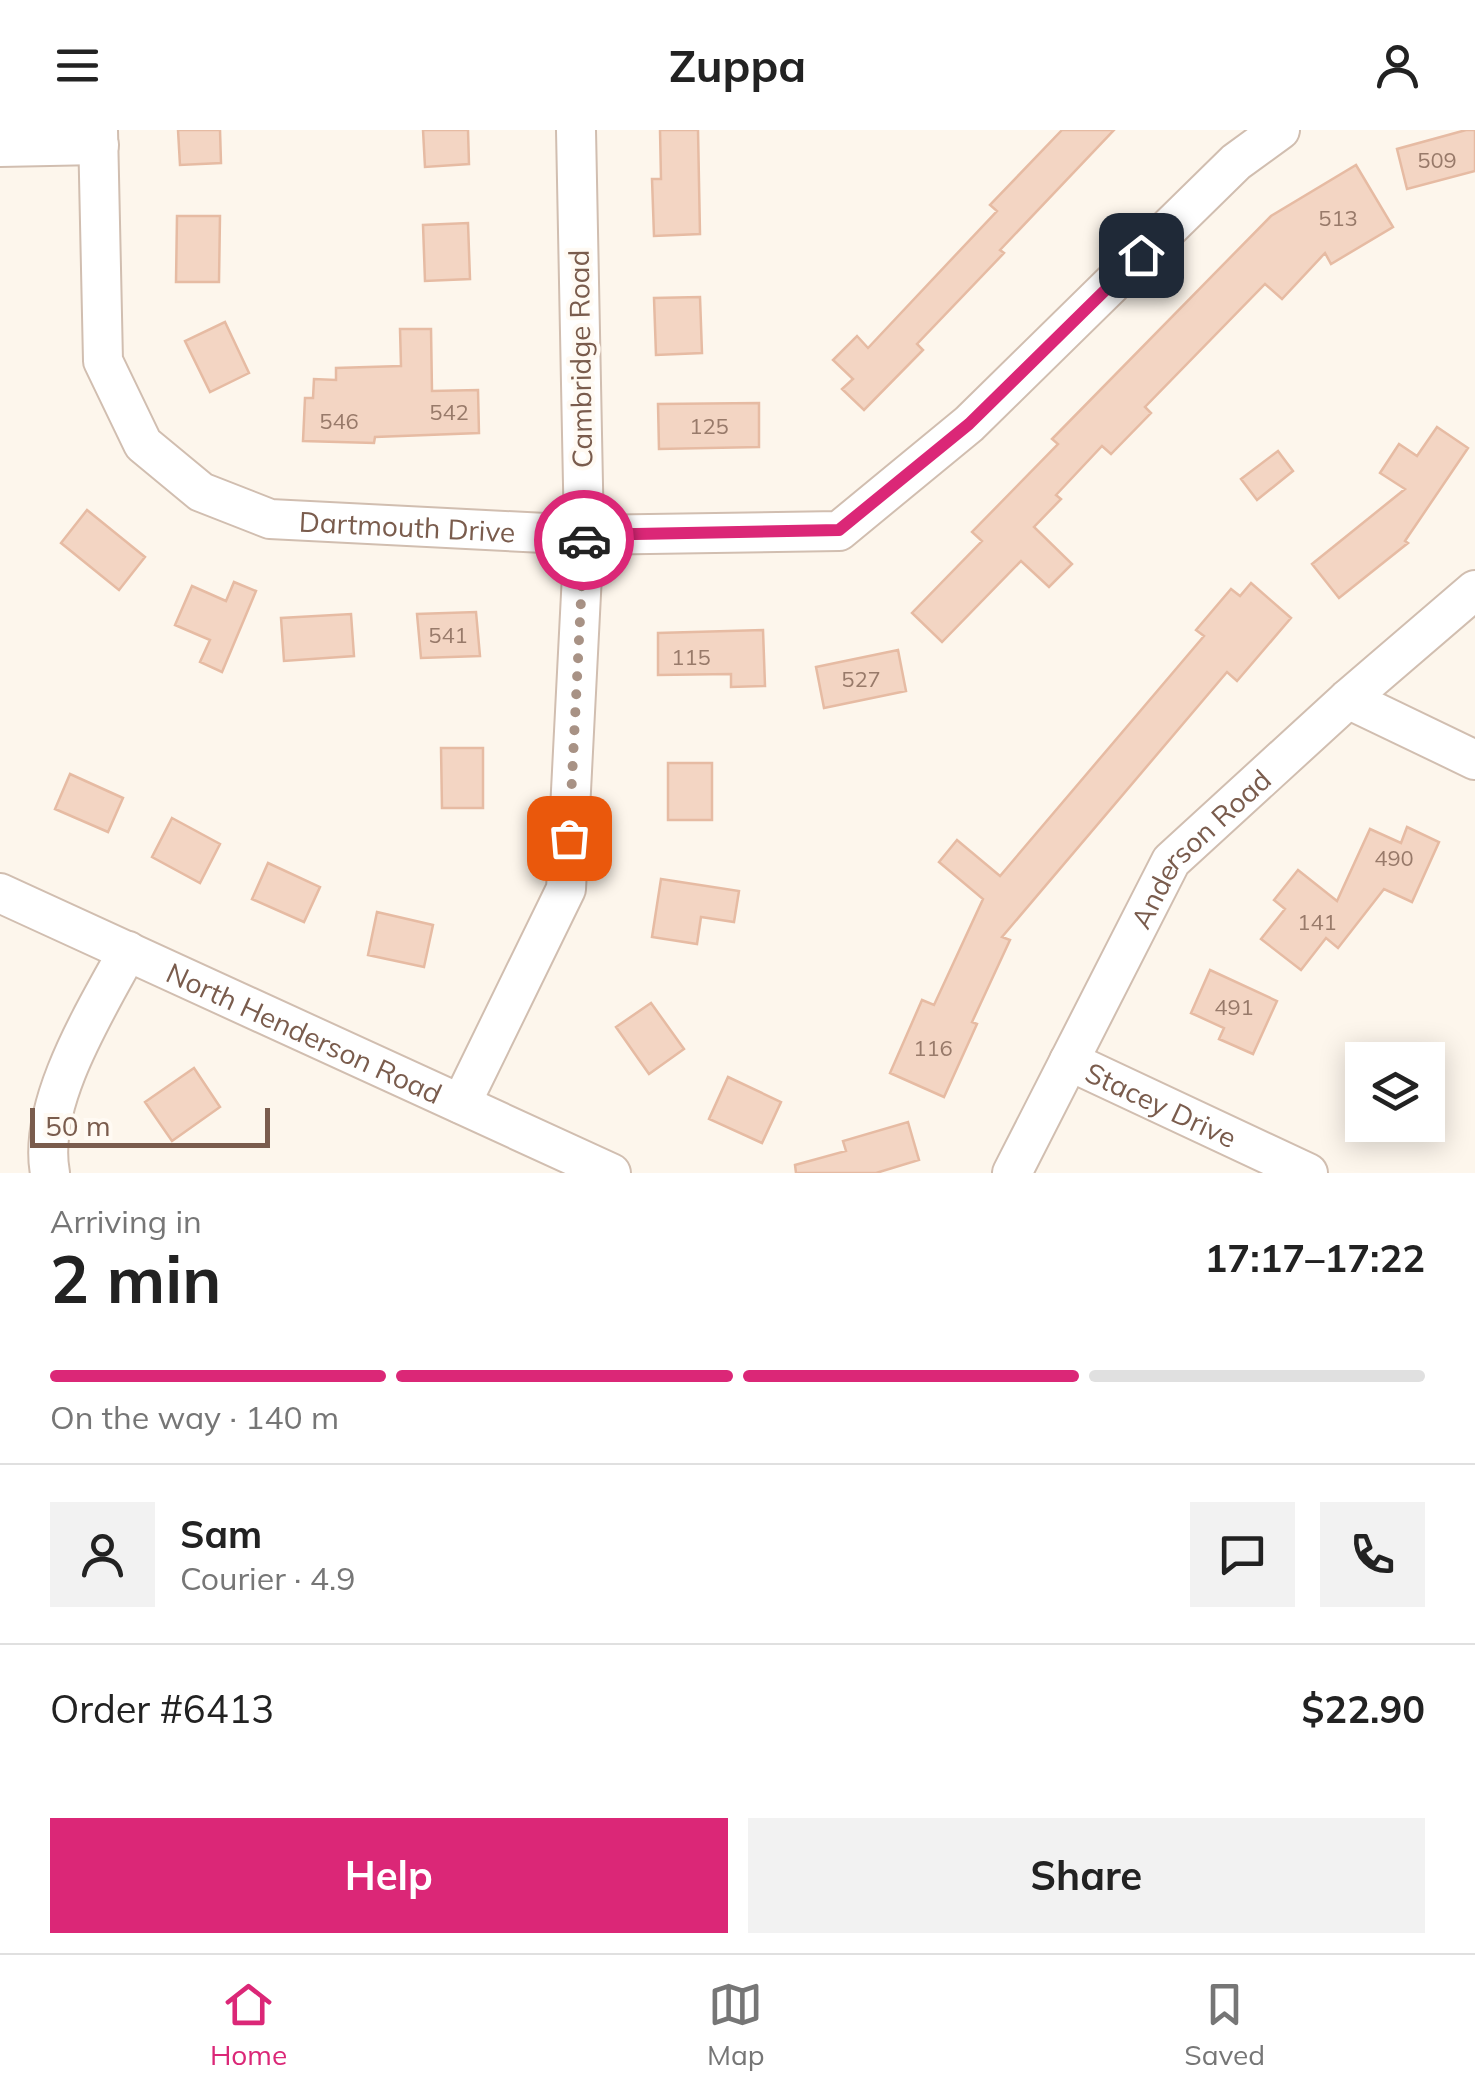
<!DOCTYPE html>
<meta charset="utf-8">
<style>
body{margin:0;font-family:Mulish,sans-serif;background:#f2f2f2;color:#222;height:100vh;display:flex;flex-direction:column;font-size:38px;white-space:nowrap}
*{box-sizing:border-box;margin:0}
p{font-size:32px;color:#767676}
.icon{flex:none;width:55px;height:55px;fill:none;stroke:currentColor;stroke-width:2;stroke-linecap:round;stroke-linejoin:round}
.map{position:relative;height:1043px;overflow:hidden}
.sheet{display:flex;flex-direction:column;background:#fff;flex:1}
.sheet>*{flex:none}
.controls{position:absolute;left:1345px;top:912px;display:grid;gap:20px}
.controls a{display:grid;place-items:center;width:100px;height:100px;border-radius:0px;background:#fff;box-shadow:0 5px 25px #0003;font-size:50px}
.scale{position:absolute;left:30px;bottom:25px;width:240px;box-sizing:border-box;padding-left:10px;border:5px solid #7a5c4d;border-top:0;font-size:28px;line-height:35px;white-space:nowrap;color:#7a5c4d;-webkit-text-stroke:8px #fffaf3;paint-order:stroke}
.pin{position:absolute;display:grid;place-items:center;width:85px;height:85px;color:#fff;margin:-42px;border-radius:20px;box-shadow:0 5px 15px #0006}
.courier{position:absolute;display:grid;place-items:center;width:100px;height:100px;margin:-50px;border:8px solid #db2777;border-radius:50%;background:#fff;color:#222;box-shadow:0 2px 12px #0007}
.headline em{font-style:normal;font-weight:700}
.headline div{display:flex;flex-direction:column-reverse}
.headline{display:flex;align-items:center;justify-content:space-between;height:170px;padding:0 50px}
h1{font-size:65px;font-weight:700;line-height:75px}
.bar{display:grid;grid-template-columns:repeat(4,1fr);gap:15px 10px;align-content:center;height:120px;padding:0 50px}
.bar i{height:12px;border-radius:8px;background:#e0e0e0}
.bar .selected{background:#db2777}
.bar p{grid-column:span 4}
.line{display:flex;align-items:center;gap:25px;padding:0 50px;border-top:2px solid #e0e0e0}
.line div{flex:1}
.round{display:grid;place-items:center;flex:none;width:105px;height:105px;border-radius:0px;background:#f2f2f2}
.button{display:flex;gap:20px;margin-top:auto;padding:20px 50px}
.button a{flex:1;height:115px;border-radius:0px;background:#db2777;color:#fff;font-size:40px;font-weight:700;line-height:115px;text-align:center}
.button a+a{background:#f2f2f2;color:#222}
header{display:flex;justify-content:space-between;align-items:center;height:130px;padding:0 50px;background:#fff;font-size:45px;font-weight:700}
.tabs{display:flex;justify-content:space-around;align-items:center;height:140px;border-top:2px solid #e0e0e0;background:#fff;font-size:28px;color:#767676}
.tabs a{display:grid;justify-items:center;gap:5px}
.tabs .selected{color:#db2777}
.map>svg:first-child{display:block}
.building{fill:#f3d5c3;stroke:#e6bba3;stroke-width:2.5}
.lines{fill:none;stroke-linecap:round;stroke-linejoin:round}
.minor-casing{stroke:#d1beb0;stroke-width:42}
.minor{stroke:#fff;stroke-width:38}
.done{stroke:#a89285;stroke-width:10;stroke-dasharray:0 18}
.route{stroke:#db2777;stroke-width:12}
.labels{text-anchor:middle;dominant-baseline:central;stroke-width:8;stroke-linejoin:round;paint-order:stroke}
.number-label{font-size:22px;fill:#987a6a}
.street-label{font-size:28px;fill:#7a5c4d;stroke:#fffaf3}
</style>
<header><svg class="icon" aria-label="menu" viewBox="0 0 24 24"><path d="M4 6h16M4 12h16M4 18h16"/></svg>Zuppa<svg class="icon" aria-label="person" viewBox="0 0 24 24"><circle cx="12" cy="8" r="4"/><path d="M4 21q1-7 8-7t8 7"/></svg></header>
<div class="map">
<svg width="1475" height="1043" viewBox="0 0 1475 1043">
<rect width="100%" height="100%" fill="#fdf6ec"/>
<!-- building -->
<path class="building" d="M 178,0 L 220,0 L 221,33 L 180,35 Z
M 423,0 L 468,0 L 469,34 L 425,37 Z
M 660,0 L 698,0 L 700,104 L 654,106 L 652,49 L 661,49 Z
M 1062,0 L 1114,0 L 1000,120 L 1004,123 L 917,214 L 923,220 L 864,280 L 842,259 L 853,249 L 833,230 L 857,206 L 868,218 L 997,81 L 990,75 Z
M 1466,0 L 1475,0 L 1475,41 L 1407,59 L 1397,19 Z
M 1356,35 L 1393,97 L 1331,134 L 1325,123 L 1282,169 L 1265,154 L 1145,277 L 1151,283 L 1111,324 L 1102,316 L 1056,365 L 1061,369 L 1034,397 L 1072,434 L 1049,457 L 1021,431 L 942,512 L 912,483 L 982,411 L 972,402 L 1058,314 L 1052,309 L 1271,86 Z
M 177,86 L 220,86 L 219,152 L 176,152 Z
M 468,93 L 470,149 L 425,151 L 423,95 Z
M 700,167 L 702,223 L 656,225 L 654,168 Z
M 225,192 L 249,243 L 210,262 L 185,211 Z
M 400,199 L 431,199 L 432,261 L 478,260 L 479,303 L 375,307 L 374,313 L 303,311 L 305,268 L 313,268 L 314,249 L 336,250 L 336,238 L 401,236 Z
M 759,273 L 759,317 L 659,319 L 658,274 Z
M 1437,297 L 1468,318 L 1405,411 L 1408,413 L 1339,468 L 1312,434 L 1405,359 L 1380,343 L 1399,314 L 1417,326 Z
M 1278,321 L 1293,341 L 1257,370 L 1241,349 Z
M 87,380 L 145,427 L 119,460 L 61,413 Z
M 234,452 L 256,461 L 222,542 L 200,532 L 210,510 L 175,495 L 192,456 L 226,471 Z
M 1251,453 L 1291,488 L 1237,551 L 1227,542 L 1002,807 L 1010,810 L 972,892 L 977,894 L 944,967 L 890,943 L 922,870 L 934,875 L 983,769 L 939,732 L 957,710 L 1000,746 L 1204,506 L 1196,500 L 1231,459 L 1240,466 Z
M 476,482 L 480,526 L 421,528 L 417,484 Z
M 351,484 L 354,526 L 284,531 L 281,488 Z
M 763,500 L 765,556 L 731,557 L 731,544 L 658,545 L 658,503 Z
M 898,520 L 906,561 L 824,578 L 816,537 Z
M 441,618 L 483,618 L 483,678 L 442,678 Z
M 668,633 L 712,633 L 712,690 L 668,690 Z
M 70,644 L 123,668 L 108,702 L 55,679 Z
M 172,688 L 220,714 L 200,753 L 152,727 Z
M 1407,697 L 1439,712 L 1412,772 L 1384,759 L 1338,818 L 1326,808 L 1301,840 L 1261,809 L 1285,779 L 1274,770 L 1298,740 L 1337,771 L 1370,699 L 1401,713 Z
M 268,733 L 320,757 L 304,792 L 252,769 Z
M 661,749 L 739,761 L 734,792 L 701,787 L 697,814 L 652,807 Z
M 377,782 L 433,795 L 424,837 L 368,825 Z
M 1210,840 L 1277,871 L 1253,924 L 1219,909 L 1224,898 L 1191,883 Z
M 651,873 L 684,919 L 649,944 L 616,897 Z
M 194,938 L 220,977 L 172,1011 L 145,972 Z
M 728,947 L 781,972 L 762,1013 L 709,989 Z
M 908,992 L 919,1030 L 876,1043 L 796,1043 L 795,1035 L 846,1021 L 843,1011 Z"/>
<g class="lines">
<!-- minor casing -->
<g class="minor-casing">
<g id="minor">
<path id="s1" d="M 98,0 L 103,231 L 143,314 L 201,362 L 270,389 L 584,405 L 839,401 L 969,294 L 1236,32 L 1280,0"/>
<path d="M 0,17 L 99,15"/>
<path d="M 1348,569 L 1475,630"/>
<path id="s2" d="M 0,763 L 611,1043"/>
<path id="s3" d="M 1069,931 L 1308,1043"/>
<path d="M 461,974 L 566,759 L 584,405 L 576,0"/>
<path d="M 50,1043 C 37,974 96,880 128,821"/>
<path id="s4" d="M 1012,1043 L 1171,731 L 1348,569 L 1475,460"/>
</g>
</g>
<!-- minor -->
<use href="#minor" class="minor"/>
</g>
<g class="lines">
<!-- done -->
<path class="done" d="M 569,708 L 584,410"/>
<!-- route -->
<path class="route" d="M 584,410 L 584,405 L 839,400 L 969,294 L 1141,125"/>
</g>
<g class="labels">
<!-- number labels -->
<g class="number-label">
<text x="1437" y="30">509</text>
<text x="1338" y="88">513</text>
<text x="449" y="282">542</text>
<text x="339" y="291">546</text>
<text x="709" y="296">125</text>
<text x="448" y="505">541</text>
<text x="691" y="527">115</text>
<text x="861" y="549">527</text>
<text x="1394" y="728">490</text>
<text x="1317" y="792">141</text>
<text x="1234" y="877">491</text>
<text x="933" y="918">116</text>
</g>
<!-- street labels -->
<g class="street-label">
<text transform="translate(580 229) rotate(-91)">Cambridge Road</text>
<text stroke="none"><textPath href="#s1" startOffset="610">Dartmouth Drive</textPath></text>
<text stroke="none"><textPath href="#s4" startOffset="378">Anderson Road</textPath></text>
<text stroke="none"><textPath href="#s2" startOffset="335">North Henderson Road</textPath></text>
<text stroke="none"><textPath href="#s3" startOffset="102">Stacey Drive</textPath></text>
</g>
</g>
</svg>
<div class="controls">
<a><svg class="icon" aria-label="layers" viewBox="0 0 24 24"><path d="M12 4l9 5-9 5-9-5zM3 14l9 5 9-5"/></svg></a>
</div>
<div class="scale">50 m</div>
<div class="pin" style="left:569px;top:708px;background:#ea580c"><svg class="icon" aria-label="bag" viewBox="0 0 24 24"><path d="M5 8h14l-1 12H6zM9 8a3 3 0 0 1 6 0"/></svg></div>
<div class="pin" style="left:1141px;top:125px;background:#1f2937"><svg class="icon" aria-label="home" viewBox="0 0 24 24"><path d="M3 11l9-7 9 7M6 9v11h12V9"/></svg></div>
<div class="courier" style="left:584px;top:410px"><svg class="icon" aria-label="car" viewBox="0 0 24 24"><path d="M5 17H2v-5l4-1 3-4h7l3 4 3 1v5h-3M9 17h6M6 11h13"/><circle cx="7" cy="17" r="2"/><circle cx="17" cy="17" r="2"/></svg></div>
</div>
<section class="sheet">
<div class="headline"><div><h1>2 min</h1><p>Arriving in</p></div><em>17:17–17:22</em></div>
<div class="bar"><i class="selected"></i><i class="selected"></i><i class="selected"></i><i></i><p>On the way · 140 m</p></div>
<div class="line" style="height:180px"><a class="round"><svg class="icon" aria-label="person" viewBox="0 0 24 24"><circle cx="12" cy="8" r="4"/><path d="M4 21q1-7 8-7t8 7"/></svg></a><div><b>Sam</b><p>Courier · 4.9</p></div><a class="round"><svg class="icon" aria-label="chat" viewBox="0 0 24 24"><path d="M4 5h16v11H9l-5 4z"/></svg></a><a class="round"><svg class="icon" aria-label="phone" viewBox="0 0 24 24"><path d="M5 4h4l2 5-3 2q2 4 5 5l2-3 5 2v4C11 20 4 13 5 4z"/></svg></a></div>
<div class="line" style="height:130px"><div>Order #6413</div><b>$22.90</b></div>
<div class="button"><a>Help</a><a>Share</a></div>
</section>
<nav class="tabs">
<a class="selected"><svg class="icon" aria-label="home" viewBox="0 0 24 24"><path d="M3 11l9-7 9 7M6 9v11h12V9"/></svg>Home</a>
<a><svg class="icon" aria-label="map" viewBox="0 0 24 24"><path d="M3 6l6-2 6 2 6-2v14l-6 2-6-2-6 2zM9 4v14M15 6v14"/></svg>Map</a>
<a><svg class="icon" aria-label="saved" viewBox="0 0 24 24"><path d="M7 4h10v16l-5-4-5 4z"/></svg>Saved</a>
</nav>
